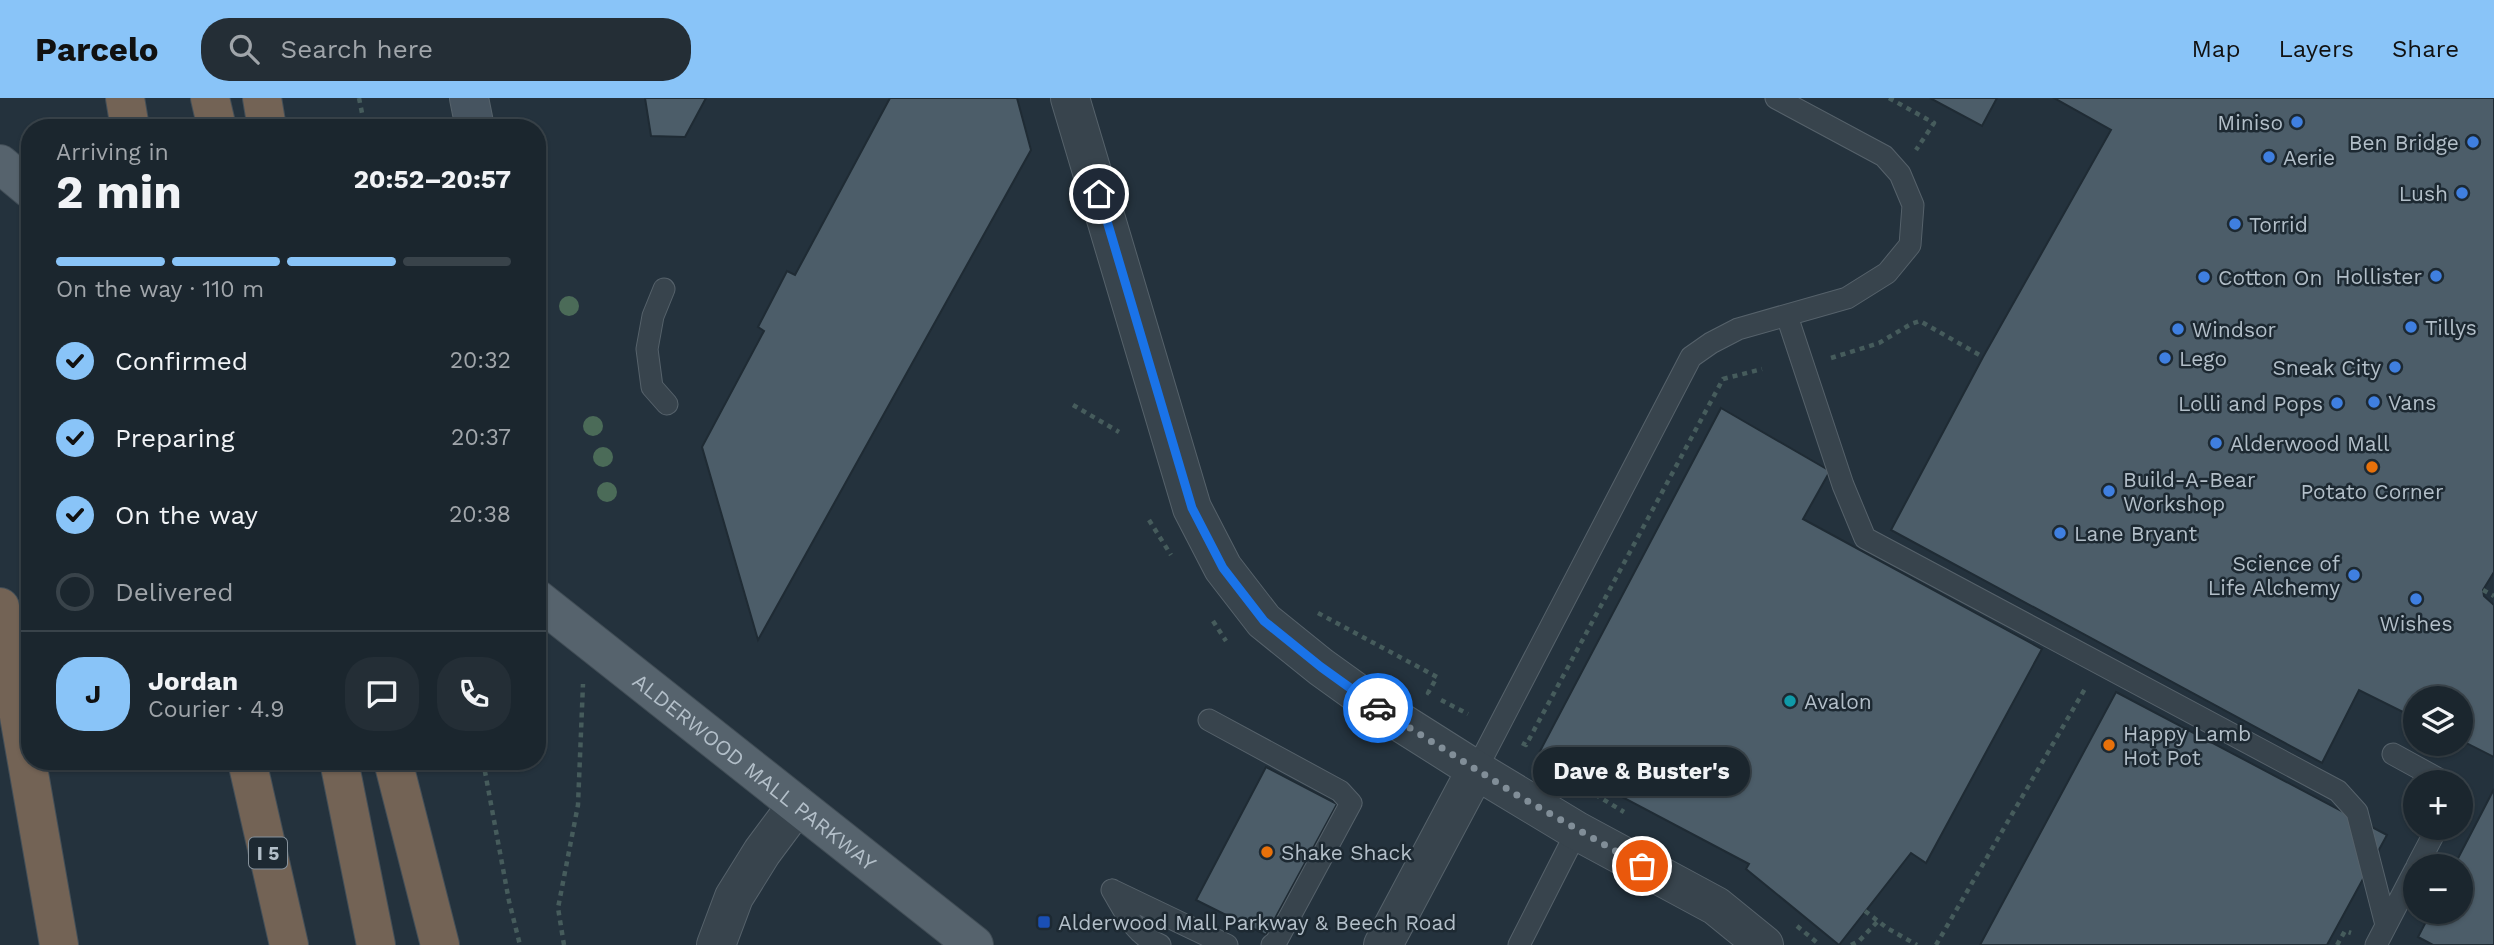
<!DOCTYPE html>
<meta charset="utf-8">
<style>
body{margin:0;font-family:"Work Sans",sans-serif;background:#242e36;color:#f1f3f6;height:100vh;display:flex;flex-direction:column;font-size:26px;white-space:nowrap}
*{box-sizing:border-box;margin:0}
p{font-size:23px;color:#a0a5aa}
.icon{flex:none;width:38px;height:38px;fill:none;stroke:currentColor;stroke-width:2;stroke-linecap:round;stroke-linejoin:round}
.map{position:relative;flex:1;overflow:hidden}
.side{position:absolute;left:21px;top:21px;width:525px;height:651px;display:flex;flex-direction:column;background:#1b262e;border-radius:28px;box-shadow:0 2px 5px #0004,0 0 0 2px #39434a}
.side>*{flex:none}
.tools{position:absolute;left:2403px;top:588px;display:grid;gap:14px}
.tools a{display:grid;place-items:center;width:70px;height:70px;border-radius:50%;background:#1b262e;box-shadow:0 2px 5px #0004,0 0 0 2px #39434a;font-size:35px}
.pin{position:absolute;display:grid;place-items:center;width:60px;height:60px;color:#fff;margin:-30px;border:4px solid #fff;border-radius:50%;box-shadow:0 2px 7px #0007}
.courier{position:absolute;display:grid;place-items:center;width:70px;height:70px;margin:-35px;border:5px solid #1a73e8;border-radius:50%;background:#fff;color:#222;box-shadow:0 2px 9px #0007}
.bubble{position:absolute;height:49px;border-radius:24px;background:#1b262e;box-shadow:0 2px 5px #0004,0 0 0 2px #39434a;font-size:23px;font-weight:700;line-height:49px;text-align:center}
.summary em{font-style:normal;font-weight:700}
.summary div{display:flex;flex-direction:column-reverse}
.summary{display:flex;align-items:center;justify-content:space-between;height:119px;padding:0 35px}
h1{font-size:46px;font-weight:700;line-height:52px}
.bar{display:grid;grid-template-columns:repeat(4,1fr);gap:10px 7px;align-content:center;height:84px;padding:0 35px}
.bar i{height:9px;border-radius:5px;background:#39434a}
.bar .current{background:#89c4f8}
.bar p{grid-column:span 4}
.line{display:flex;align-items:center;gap:18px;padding:0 35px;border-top:2px solid #39434a}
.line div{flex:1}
.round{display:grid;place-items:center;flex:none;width:74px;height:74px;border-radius:28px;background:#242e36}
ol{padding:0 35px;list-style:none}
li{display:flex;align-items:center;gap:21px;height:77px}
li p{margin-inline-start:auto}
li .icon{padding:7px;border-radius:50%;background:#89c4f8;color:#111;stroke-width:4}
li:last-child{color:#a0a5aa}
li i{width:38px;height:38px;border:4px solid #39434a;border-radius:50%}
header{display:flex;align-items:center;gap:42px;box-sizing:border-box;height:98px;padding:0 35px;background:#89c4f8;color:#111}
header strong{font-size:33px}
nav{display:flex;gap:38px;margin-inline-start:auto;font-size:24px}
.search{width:490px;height:63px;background:#242e36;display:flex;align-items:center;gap:18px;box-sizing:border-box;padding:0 24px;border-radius:28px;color:#a0a5aa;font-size:26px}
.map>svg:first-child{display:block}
.building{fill:#4c5d69;stroke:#1f2b34;stroke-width:2}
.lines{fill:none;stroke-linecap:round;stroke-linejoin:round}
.lane-casing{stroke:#56626b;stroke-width:23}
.street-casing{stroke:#56626b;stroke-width:40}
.secondary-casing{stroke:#56626b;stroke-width:40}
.primary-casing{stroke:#414d56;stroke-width:40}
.highway-casing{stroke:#434f58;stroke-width:40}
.path{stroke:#465c5c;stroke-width:4.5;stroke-dasharray:5 5;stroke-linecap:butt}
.lane{stroke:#38444d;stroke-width:21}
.street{stroke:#38444d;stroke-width:38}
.secondary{stroke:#465460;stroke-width:38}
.primary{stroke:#56636d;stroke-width:38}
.highway{stroke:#736355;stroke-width:38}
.tree{fill:#4b6b58}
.done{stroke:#818e98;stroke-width:7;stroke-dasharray:0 12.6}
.route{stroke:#1a73e8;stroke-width:9}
.shop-dot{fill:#3f7fe0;stroke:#1d2932;stroke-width:2.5}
.food-dot{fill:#e8710a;stroke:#1d2932;stroke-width:2.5}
.culture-dot{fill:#0f9aa8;stroke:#1d2932;stroke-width:2.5}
.transit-dot{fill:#1a4fb4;stroke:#1d2932;stroke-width:2.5}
.labels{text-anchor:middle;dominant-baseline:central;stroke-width:5;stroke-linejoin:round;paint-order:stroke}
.shield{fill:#1d2932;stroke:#86929c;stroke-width:2}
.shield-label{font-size:19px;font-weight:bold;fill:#b3bfc9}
.poi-label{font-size:21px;fill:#b3bfc9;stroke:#1d2932;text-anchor:start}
.street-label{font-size:21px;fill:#b3bfc9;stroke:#1d2932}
</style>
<header>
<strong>Parcelo</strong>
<div class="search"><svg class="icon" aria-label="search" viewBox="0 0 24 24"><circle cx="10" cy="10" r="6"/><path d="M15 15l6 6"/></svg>Search here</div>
<nav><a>Map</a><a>Layers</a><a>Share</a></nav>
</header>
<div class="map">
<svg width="2494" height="847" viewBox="0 0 2494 847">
<rect width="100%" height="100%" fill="#24323d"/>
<!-- building -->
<path class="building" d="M 645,0 L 706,0 L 685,39 L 651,38 Z
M 890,0 L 1017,0 L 1031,52 L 758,542 L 702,349 L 764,233 L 758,229 L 787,173 L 795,177 Z
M 1930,0 L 1997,0 L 1982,28 Z
M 2054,0 L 2494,0 L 2494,474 L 2483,492 L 2484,498 L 2494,507 L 2494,659 L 2460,642 L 2460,600 L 2415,600 L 2415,620 L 2359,592 L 2322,665 L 1891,432 L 1983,259 L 2111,32 Z
M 1721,310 L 1830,373 L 1803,421 L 2042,551 L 1926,765 L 1911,755 L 1839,847 L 1746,771 L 1749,766 L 1539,655 Z
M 2116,594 L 2387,737 L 2327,847 L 1980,847 Z
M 1266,669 L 1337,706 L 1266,837 L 1196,802 Z
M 2494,691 L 2494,847 L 2433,847 L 2418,839 L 2431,814 L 2460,814 L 2460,768 L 2454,768 Z"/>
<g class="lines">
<!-- lane casing -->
<g class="lane-casing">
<path id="lane" d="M 664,191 L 653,218 L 647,251 L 652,289 L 667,306
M 1787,218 L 1843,387 L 1865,440 L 2338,693 L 2357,714 L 2386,827
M 1209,622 L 1340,693 L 1351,705 L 1276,844 L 1272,847
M 2393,656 L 2444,684
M 1476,672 L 1691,259 L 1711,245 L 1738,231 L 1847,200 L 1887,175 L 1910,147 L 1913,107 L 1900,76 L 1884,58 L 1776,0
M 2417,768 L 2437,730
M 1112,792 L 1227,847
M 1112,792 C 1125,814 1135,837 1160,847
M 1519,847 L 1577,733
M 2376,847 L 2415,772"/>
</g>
<!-- street casing -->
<g class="street-casing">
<path id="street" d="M 1070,0 L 1192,410 L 1223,470 L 1264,523 L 1321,569 L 1378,610 L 1476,672 L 1577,733 L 1716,808 L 1764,847
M 716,847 L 734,799 L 762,754 L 797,707
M 1383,847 L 1476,672"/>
</g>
<!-- secondary casing -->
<g class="secondary-casing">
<path id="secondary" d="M 469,0 L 475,30"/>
</g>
<!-- primary casing -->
<g class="primary-casing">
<g id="primary">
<path d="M 0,66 L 30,91"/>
<path id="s1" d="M 537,501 L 974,847"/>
</g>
</g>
<!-- highway casing -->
<g class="highway-casing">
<path id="highway" d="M 125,0 L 130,30
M 210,0 L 217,30
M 262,0 L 267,30
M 0,509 L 59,847
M 247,663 L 289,847
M 339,663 L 376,847
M 393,663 L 440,847"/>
</g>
<!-- path -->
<path class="path" d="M 359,0 L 365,30
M 1889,0 L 1934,25 L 1916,52
M 1831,260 L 1879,245 L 1911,226 L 1920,223 L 1983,259
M 1073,307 L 1119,334
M 1149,422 L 1171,457
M 2483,492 L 2494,498
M 1318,515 L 1437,579 L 1428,595 L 1430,596
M 1213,523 L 1226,543
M 1441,602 L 1468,616
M 1522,645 L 1526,647 L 1723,281 L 1762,271
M 483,663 L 509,803 L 520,847
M 1578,686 L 1624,714
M 1865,813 L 1887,830 L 1917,847
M 1797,828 L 1820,847
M 564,847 L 558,810 L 578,707 L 583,586
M 1851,847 L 1859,843 L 1878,823
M 1936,847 L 2086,589
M 2337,847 L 2345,833 L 2351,835"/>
<!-- lane -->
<use href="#lane" class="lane"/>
<!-- street -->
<use href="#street" class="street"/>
<!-- secondary -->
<use href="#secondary" class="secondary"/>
<!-- primary -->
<use href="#primary" class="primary"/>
<!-- highway -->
<use href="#highway" class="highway"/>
</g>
<!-- trees -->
<g class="tree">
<circle cx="569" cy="208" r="10"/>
<circle cx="593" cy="328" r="10"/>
<circle cx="603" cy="359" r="10"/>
<circle cx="607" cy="394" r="10"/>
</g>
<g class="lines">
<!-- done -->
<path class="done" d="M 1378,610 L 1517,697 L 1642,768"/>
<!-- route -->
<path class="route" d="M 1099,96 L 1192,410 L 1223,470 L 1264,523 L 1321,569 L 1378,610"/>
</g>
<!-- markers -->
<g class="shop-dot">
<circle cx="2297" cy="24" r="7"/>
<circle cx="2473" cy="44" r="7"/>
<circle cx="2269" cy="59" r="7"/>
<circle cx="2462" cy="95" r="7"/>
<circle cx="2235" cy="126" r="7"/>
<circle cx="2436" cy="178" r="7"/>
<circle cx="2204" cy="179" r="7"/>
<circle cx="2411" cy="229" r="7"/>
<circle cx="2178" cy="231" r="7"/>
<circle cx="2165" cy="260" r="7"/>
<circle cx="2395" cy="269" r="7"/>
<circle cx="2374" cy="304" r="7"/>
<circle cx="2337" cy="305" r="7"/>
<circle cx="2216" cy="345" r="7"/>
<circle cx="2109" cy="393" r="7"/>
<circle cx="2060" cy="435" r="7"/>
<circle cx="2354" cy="477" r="7"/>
<circle cx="2416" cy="501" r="7"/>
</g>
<g class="food-dot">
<circle cx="2372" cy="369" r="7"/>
<circle cx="2109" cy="647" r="7"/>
<circle cx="1267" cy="754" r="7"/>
</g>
<circle class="culture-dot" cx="1790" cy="603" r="7"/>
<rect class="transit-dot" x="1037" y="817" width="14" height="14" rx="3.5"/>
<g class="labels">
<!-- shield labels -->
<rect class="shield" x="249" y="739.5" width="38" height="31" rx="5"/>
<g class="shield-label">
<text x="268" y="755">I 5</text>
</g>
<!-- poi labels -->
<g class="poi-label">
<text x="2283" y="24" text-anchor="end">Miniso</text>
<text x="2459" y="44" text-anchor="end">Ben Bridge</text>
<text x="2283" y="59">Aerie</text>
<text x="2448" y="95" text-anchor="end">Lush</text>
<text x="2249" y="126">Torrid</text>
<text x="2422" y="178" text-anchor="end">Hollister</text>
<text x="2218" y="179">Cotton On</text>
<text x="2425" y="229">Tillys</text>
<text x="2192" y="231">Windsor</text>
<text x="2179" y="260">Lego</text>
<text x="2381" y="269" text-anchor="end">Sneak City</text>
<text x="2388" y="304">Vans</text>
<text x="2323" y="305" text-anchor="end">Lolli and Pops</text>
<text x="2230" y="345">Alderwood Mall</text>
<text x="2123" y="381">Build-A-Bear<tspan x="2123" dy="24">Workshop</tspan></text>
<text x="2372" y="393" text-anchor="middle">Potato Corner</text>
<text x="2074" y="435">Lane Bryant</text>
<text x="2340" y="465" text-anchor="end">Science of<tspan x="2340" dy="24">Life Alchemy</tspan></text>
<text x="2416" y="525" text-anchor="middle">Wishes</text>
<text x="1804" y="603">Avalon</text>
<text x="2123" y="635">Happy Lamb<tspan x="2123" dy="24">Hot Pot</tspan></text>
<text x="1281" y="754">Shake Shack</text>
<text x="1058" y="824">Alderwood Mall Parkway &amp; Beech Road</text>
</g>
<!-- street labels -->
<g class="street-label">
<text stroke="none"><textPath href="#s1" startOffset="278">ALDERWOOD MALL PARKWAY</textPath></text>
</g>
</g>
</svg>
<div class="tools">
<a><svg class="icon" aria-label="layers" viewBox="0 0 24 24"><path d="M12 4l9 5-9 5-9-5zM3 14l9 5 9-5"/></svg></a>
<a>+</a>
<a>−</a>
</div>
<div class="pin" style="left:1642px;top:768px;background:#ea580c"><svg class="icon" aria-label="bag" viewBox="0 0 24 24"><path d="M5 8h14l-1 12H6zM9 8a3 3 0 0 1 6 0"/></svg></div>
<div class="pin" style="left:1099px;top:96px;background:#1f2937"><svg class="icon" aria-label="home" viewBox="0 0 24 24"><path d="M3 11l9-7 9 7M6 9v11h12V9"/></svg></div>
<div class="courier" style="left:1378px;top:610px"><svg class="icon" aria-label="car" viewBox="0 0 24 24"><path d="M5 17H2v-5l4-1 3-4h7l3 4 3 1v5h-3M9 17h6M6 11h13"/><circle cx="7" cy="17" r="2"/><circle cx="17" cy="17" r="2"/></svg></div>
<div class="bubble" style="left:1533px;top:649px;width:217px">Dave &amp; Buster's</div>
<section class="side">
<div class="summary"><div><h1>2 min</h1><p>Arriving in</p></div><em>20:52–20:57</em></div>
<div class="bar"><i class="current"></i><i class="current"></i><i class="current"></i><i></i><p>On the way · 110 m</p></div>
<ol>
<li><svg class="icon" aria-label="check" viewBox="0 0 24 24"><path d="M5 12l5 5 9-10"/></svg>Confirmed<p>20:32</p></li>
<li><svg class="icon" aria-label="check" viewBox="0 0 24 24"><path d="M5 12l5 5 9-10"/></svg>Preparing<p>20:37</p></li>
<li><svg class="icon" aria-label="check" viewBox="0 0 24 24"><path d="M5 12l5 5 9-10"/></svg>On the way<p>20:38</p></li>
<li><i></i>Delivered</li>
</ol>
<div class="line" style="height:126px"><b class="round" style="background:#89c4f8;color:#111">J</b><div><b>Jordan</b><p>Courier · 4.9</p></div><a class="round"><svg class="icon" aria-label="chat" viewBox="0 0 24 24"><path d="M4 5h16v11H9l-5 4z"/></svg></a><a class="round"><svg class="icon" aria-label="phone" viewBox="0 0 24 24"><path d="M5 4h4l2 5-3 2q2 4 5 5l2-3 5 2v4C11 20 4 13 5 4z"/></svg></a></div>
</section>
</div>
